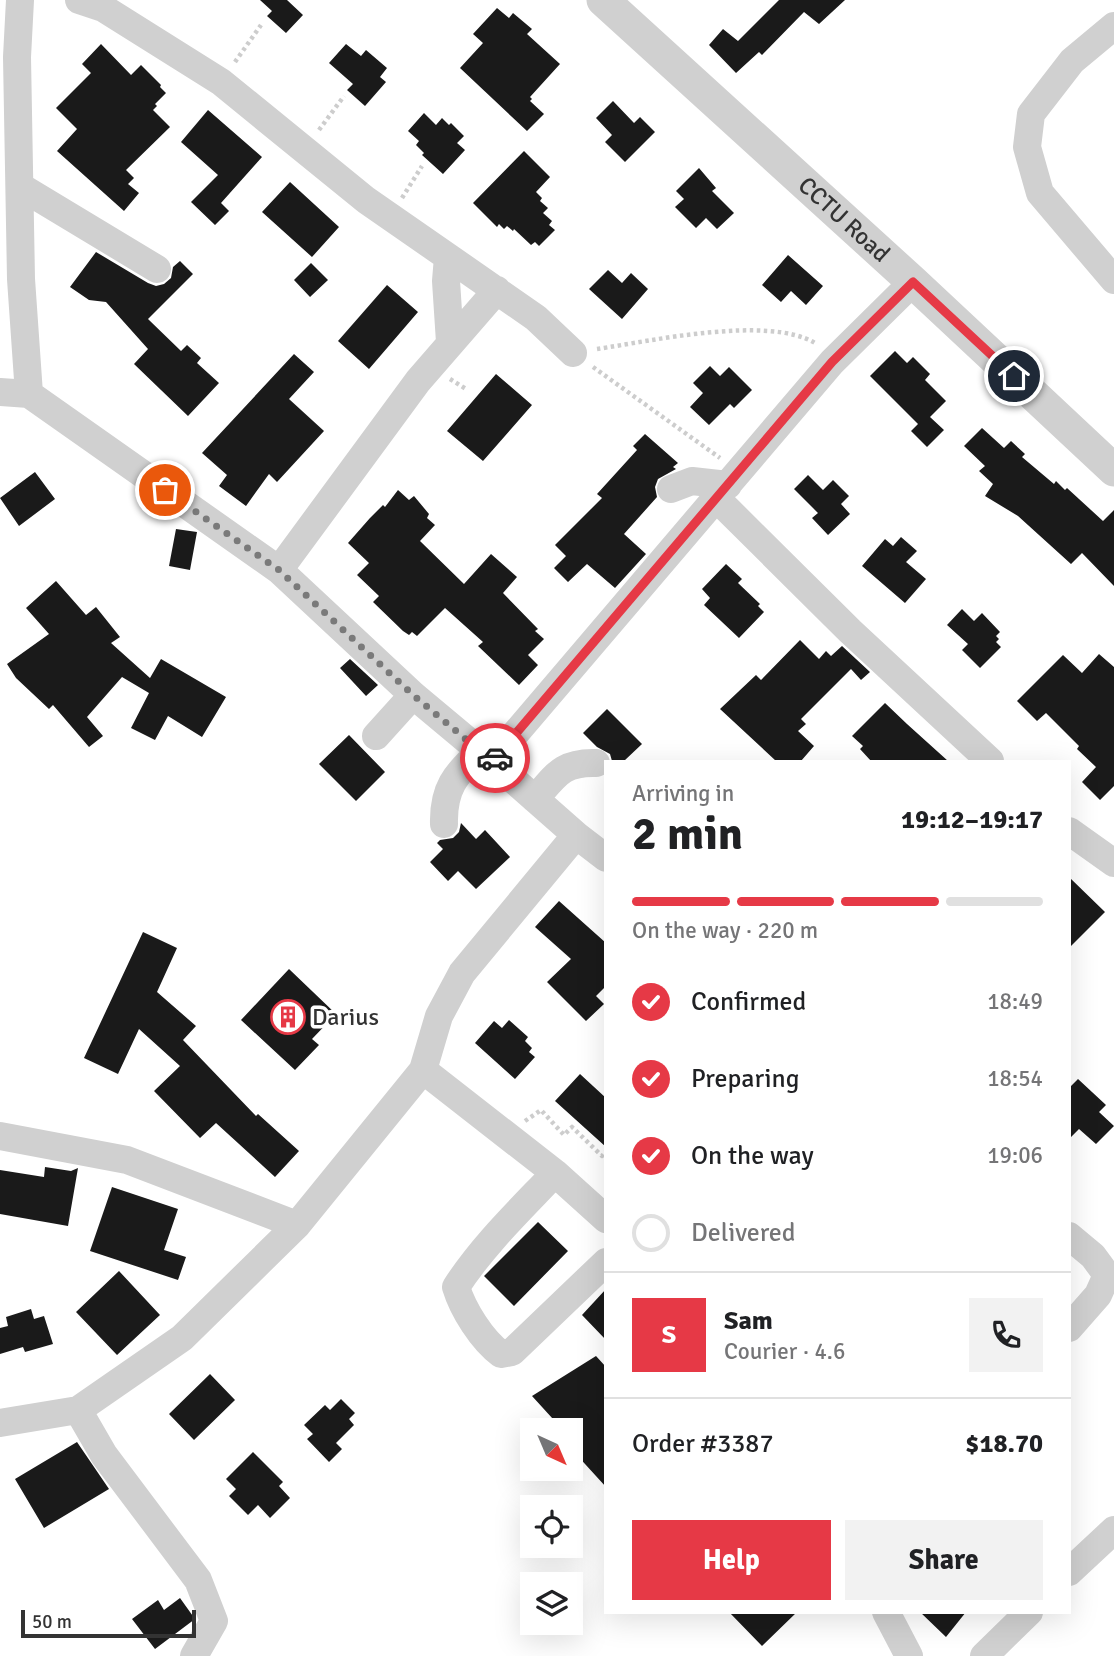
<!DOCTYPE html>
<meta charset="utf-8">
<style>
body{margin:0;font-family:Signika,sans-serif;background:#f2f2f2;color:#202124;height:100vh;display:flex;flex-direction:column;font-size:26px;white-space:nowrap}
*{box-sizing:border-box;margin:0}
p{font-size:23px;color:#757577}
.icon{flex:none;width:38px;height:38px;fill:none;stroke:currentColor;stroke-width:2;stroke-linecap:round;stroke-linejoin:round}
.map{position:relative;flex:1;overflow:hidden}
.sheet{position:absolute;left:604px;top:760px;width:467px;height:854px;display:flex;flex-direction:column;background:#fff;border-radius:0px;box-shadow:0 7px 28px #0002}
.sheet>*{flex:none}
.needle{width:46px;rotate:136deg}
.tools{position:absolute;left:520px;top:1418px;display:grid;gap:14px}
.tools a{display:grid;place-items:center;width:63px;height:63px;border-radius:0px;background:#fff;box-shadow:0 7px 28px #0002;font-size:35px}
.scale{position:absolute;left:21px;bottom:18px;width:175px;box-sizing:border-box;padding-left:7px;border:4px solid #333;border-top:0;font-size:19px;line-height:24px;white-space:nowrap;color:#333;-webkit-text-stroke:5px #fff;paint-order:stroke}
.pin{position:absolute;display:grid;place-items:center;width:60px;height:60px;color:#fff;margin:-30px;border:4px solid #fff;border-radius:50%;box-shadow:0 2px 7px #0007}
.courier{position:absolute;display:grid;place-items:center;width:70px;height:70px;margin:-35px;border:5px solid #e63946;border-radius:50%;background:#fff;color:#222;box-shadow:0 2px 9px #0007}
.overview em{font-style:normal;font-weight:700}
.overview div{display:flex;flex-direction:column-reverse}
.overview{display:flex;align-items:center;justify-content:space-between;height:119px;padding:0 28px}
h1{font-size:46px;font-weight:700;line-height:52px}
.bar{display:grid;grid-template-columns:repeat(4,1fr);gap:10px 7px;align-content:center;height:84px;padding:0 28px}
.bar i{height:9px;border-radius:5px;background:#e0e0e0}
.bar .on{background:#e63946}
.bar p{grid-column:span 4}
.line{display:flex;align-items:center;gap:18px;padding:0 28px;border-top:2px solid #e0e0e0}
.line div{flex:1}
.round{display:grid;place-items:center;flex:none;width:74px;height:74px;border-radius:0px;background:#f2f2f2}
ol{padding:0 28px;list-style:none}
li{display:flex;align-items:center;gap:21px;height:77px}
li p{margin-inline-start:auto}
li .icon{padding:7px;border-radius:50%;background:#e63946;color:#fff;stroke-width:4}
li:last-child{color:#757577}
li i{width:38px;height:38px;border:4px solid #e0e0e0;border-radius:50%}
.button{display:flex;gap:14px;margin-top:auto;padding:14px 28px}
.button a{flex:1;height:80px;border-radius:0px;background:#e63946;color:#fff;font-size:28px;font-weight:700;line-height:80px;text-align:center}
.button a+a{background:#f2f2f2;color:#202124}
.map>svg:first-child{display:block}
.building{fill:#1a1a1a}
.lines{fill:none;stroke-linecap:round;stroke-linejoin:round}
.path{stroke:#cdcdcd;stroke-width:4.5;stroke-dasharray:3.5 3.5;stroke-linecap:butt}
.minor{stroke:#d0d0d0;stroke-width:28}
.tertiary{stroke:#d0d0d0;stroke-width:33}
.done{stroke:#7a7a7a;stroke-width:7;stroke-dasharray:0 12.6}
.route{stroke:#e63946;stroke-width:9}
.labels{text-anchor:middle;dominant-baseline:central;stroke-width:7;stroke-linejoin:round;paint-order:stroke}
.street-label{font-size:24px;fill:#333;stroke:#fff}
.poi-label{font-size:24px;fill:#333;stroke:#fff;text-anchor:start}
</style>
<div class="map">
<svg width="1114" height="1656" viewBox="0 0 1114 1656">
<rect width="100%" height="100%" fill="#fff"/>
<!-- building -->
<path class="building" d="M 260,0 L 287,0 L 303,15 L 286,33 L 267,16 L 272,11 Z
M 779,0 L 845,0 L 819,24 L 804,12 L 762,55 L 759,52 L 736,73 L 709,45 L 723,29 L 738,41 Z
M 497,8 L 509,18 L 513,13 L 532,29 L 527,34 L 560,64 L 530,97 L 532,99 L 530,101 L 544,114 L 527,131 L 460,68 L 483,43 L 473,34 Z
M 101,44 L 131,75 L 141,65 L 161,85 L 160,87 L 166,93 L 155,104 L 157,106 L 153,110 L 170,127 L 126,170 L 134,178 L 128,184 L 139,193 L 124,211 L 57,151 L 77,129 L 56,108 L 91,73 L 82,64 Z
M 346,44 L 361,56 L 366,50 L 387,68 L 380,77 L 386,82 L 365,106 L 347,90 L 353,84 L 329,63 Z
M 613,101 L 634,123 L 640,117 L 655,132 L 625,162 L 605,142 L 612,135 L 596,118 Z
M 208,110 L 262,157 L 221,203 L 229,211 L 215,225 L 191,202 L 218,175 L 181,142 Z
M 424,113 L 436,125 L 442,118 L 449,125 L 451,123 L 464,136 L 457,143 L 465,150 L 443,174 L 422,155 L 424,153 L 416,145 L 419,141 L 408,131 Z
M 524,151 L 550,177 L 536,192 L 542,198 L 540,201 L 548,208 L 543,213 L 552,221 L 549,225 L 555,230 L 539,246 L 535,242 L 531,245 L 514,229 L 513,231 L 507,226 L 504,229 L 499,224 L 497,227 L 473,203 Z
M 699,168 L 716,188 L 712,191 L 734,213 L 717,229 L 706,218 L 696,228 L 675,207 L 684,199 L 676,191 Z
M 290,182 L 339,227 L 312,257 L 262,212 Z
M 96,252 L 148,283 L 156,286 L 164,284 L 171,278 L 173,267 L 180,261 L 193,274 L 148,319 L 181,351 L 187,345 L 201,358 L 197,363 L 219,383 L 188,416 L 134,364 L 148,349 L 106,302 L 89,300 L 70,287 Z
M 788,255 L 823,286 L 806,305 L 791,291 L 781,302 L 762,285 Z
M 311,263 L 328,280 L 310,297 L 294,280 Z
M 608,270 L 622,283 L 631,273 L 648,289 L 622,319 L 589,289 Z
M 387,285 L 418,312 L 369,369 L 338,341 Z
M 895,351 L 907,363 L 913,357 L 930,374 L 925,380 L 946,401 L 930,417 L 944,430 L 927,447 L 911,431 L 918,424 L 870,376 Z
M 294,354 L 314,372 L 289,399 L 324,431 L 277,482 L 269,474 L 246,506 L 219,486 L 227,475 L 202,453 Z
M 710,366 L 720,376 L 729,367 L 752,390 L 734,408 L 730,404 L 709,425 L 690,407 L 703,393 L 693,383 Z
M 496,374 L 532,405 L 483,461 L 447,431 Z
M 982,428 L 1004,448 L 1011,441 L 1025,454 L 1022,457 L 1054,484 L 1056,481 L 1065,490 L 1067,488 L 1103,521 L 1114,510 L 1114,586 L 1082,553 L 1071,564 L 1018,516 L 985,496 L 993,484 L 979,471 L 985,466 L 964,446 Z
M 645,434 L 678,463 L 673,467 L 676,469 L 658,479 L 655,487 L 657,497 L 624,534 L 646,554 L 615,588 L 587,564 L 568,582 L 554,568 L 566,556 L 555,545 L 602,498 L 597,494 L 637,450 L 633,446 Z
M 35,472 L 55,499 L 19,526 L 0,498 Z
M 808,475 L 823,490 L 833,480 L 849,496 L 841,504 L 850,514 L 828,535 L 812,518 L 818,513 L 794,489 Z
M 398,490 L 409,500 L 414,496 L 429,514 L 427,518 L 435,525 L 420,541 L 464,584 L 491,554 L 517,577 L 503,593 L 538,629 L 535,631 L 544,639 L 528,655 L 538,665 L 519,685 L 478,646 L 483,642 L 445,608 L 417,636 L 412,632 L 409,635 L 403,631 L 373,602 L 379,596 L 357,575 L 369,563 L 348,543 L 370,518 L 383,505 L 385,507 Z
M 176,529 L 197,532 L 190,570 L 169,566 Z
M 901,537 L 917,551 L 906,562 L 926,579 L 905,603 L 862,566 L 885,539 L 893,546 Z
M 726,564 L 742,579 L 738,583 L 760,604 L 758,606 L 764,612 L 739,638 L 704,605 L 710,598 L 702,589 Z
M 56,581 L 86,615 L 96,607 L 120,637 L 111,643 L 150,678 L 161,659 L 226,697 L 202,737 L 168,716 L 155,740 L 131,728 L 149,693 L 122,677 L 87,717 L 103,736 L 89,747 L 53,705 L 49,709 L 16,678 L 7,664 L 49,634 L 26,608 Z
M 962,609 L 974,621 L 982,613 L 1000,632 L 996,636 L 999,639 L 996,642 L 1001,647 L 980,668 L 962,650 L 968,644 L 947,625 Z
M 800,640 L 819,659 L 826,651 L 831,656 L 842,646 L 870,672 L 861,680 L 851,669 L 801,719 L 806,724 L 798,731 L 814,746 L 801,761 L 776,761 L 720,709 L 756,675 L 761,680 Z
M 1099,654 L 1114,667 L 1114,786 L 1100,800 L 1082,782 L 1096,767 L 1077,749 L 1079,746 L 1046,713 L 1037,721 L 1017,701 L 1063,655 L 1082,673 Z
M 350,659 L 378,685 L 366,696 L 340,668 Z
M 885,703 L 907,724 L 948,761 L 871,761 L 860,749 L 863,746 L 852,736 Z
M 607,709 L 642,744 L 624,761 L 612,761 L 610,754 L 597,747 L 583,733 Z
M 349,735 L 385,772 L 356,801 L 319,764 Z
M 461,823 L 476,839 L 485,830 L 510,857 L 476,889 L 458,871 L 448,881 L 430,862 L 443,849 L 437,843 L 440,840 L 453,838 L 459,832 Z
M 1069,877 L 1105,912 L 1069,948 Z
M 559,901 L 606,943 L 606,986 L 596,996 L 604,1004 L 586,1021 L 547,982 L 571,959 L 535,927 Z
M 143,932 L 177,948 L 157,992 L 196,1026 L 183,1040 L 256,1116 L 258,1114 L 299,1151 L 275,1177 L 216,1123 L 200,1138 L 154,1091 L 180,1066 L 139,1029 L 118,1074 L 84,1058 Z
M 289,969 L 336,1014 L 312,1039 L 319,1045 L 295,1070 L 241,1020 Z
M 509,1020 L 528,1037 L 525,1041 L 532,1048 L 529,1052 L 535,1057 L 515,1079 L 475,1043 L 494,1021 L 502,1028 Z
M 580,1074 L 606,1098 L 606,1147 L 555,1101 Z
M 1078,1079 L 1106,1105 L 1099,1112 L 1114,1126 L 1096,1144 L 1079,1129 L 1069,1139 L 1069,1088 Z
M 45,1167 L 71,1171 L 78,1168 L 68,1226 L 0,1214 L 0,1170 L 44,1177 Z
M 112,1187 L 178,1209 L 164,1250 L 186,1257 L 178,1280 L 90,1251 Z
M 538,1222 L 568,1251 L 514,1306 L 484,1276 Z
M 119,1271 L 160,1315 L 117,1355 L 76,1312 Z
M 606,1289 L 606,1340 L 582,1315 Z
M 31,1309 L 34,1319 L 44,1316 L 53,1344 L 25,1352 L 23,1347 L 0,1354 L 0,1328 L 8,1326 L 6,1317 Z
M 596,1356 L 606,1367 L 606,1487 L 575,1453 L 580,1448 L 570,1438 L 570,1430 L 563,1430 L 532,1396 Z
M 210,1374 L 235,1400 L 194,1440 L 169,1414 Z
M 341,1399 L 355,1413 L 349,1419 L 354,1425 L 336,1443 L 342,1449 L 329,1462 L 307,1439 L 313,1434 L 304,1425 L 325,1405 L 330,1410 Z
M 77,1442 L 109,1489 L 44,1528 L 15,1479 Z
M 253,1452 L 283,1482 L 279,1486 L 290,1498 L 270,1518 L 258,1505 L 248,1515 L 229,1496 L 236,1489 L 226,1479 Z
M 180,1598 L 195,1619 L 155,1649 L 132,1619 L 158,1600 L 164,1610 Z
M 729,1612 L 797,1612 L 762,1646 Z
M 920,1612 L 966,1612 L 946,1637 Z"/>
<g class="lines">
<!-- path -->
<path class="path" d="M 235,62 L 261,25
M 319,130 L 344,96
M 402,198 L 422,166
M 597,349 C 651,341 768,315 815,343
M 593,367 L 720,458
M 450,379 L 466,389
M 525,1121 L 541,1110 L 564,1135 L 572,1127 L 602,1156 L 606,1151"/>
<!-- minor -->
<path class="minor" d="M 20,0 L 17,57 L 21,279 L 29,394 L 279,570 L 413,695 L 492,761 L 832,362 L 913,282
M 79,0 L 103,8 L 221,82 L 366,200 L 536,318 L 573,353
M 1114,26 L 1072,61 L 1031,114 L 1027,147 L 1040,193 L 1114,280
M 21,187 L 157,269
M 448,257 L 446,281 L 450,342
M 0,392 L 29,394
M 671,489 L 692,481 L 728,485
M 716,498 L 850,631 L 990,761
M 279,570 L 418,381 L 497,290
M 376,736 L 413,695
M 535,799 C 556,775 562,762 596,763
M 444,824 C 443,789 455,774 481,751
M 1069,831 L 1114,863
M 576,835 L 606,858
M 423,1070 L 555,1173 L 606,1219
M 0,1136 L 127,1160 L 297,1225
M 555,1173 C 521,1209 483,1245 456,1287 C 463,1310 482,1340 501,1354 L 512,1352 L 606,1262
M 1069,1236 L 1093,1256 L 1107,1275 L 1098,1295 L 1069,1328
M 78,1410 L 104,1455 L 198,1580 L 214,1621 L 194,1656
M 0,1423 L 78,1410 L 182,1338 L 297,1225 L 423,1070 L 439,1016 L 462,973 L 576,835 L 492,761
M 1069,1572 L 1114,1530
M 886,1612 L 909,1656
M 984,1656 L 1029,1612"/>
<!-- tertiary -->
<path class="tertiary" id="s1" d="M 603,0 L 913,282 L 1114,470"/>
</g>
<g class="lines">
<!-- done -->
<path class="done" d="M 165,490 L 279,570 L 413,695 L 492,761 L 495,758"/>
<!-- route -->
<path class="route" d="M 495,758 L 832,362 L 913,282 L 1014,376"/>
</g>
<!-- icons -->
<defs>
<g id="building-ring" transform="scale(1.75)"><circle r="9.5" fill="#fff" stroke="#e63946" stroke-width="1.5"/><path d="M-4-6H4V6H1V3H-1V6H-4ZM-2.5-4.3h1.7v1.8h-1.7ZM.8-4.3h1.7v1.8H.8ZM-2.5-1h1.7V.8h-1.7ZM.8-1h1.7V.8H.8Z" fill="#e63946"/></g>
</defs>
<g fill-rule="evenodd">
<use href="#building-ring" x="288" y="1017"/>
</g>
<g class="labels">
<!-- street labels -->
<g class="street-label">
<text stroke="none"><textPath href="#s1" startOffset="326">CCTU Road</textPath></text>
</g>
<!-- poi labels -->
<g class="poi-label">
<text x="312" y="1017">Darius</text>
</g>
</g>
</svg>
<div class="tools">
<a><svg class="needle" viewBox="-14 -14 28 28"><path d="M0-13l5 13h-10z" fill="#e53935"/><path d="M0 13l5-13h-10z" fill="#757577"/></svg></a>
<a><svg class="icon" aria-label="locate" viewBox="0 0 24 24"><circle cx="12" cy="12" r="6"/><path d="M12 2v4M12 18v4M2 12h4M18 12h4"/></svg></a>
<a><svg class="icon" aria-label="layers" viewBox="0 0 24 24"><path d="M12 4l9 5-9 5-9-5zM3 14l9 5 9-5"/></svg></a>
</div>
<div class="scale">50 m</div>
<div class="pin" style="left:165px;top:490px;background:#ea580c"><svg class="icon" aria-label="bag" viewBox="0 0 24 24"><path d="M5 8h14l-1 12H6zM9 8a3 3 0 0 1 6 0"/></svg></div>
<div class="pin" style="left:1014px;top:376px;background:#1f2937"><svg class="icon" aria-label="home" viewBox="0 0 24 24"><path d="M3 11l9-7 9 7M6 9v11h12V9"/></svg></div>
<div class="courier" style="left:495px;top:758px"><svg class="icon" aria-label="car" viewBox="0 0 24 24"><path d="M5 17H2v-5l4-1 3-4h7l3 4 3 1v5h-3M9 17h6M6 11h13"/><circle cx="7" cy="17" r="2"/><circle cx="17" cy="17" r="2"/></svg></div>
<section class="sheet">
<div class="overview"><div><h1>2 min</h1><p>Arriving in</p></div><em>19:12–19:17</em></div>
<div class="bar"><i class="on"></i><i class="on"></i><i class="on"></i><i></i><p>On the way · 220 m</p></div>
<ol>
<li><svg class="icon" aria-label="check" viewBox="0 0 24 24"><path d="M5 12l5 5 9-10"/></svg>Confirmed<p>18:49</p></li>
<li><svg class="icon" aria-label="check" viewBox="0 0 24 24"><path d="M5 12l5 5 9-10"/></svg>Preparing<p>18:54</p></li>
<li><svg class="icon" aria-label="check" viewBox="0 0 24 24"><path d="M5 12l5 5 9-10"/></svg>On the way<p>19:06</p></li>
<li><i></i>Delivered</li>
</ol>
<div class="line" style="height:126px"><b class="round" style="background:#e63946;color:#fff">S</b><div><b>Sam</b><p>Courier · 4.6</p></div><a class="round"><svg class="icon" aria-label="phone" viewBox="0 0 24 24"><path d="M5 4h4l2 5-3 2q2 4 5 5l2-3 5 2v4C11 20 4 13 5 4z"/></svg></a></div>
<div class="line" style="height:91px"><div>Order #3387</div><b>$18.70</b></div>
<div class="button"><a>Help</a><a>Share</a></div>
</section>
</div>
